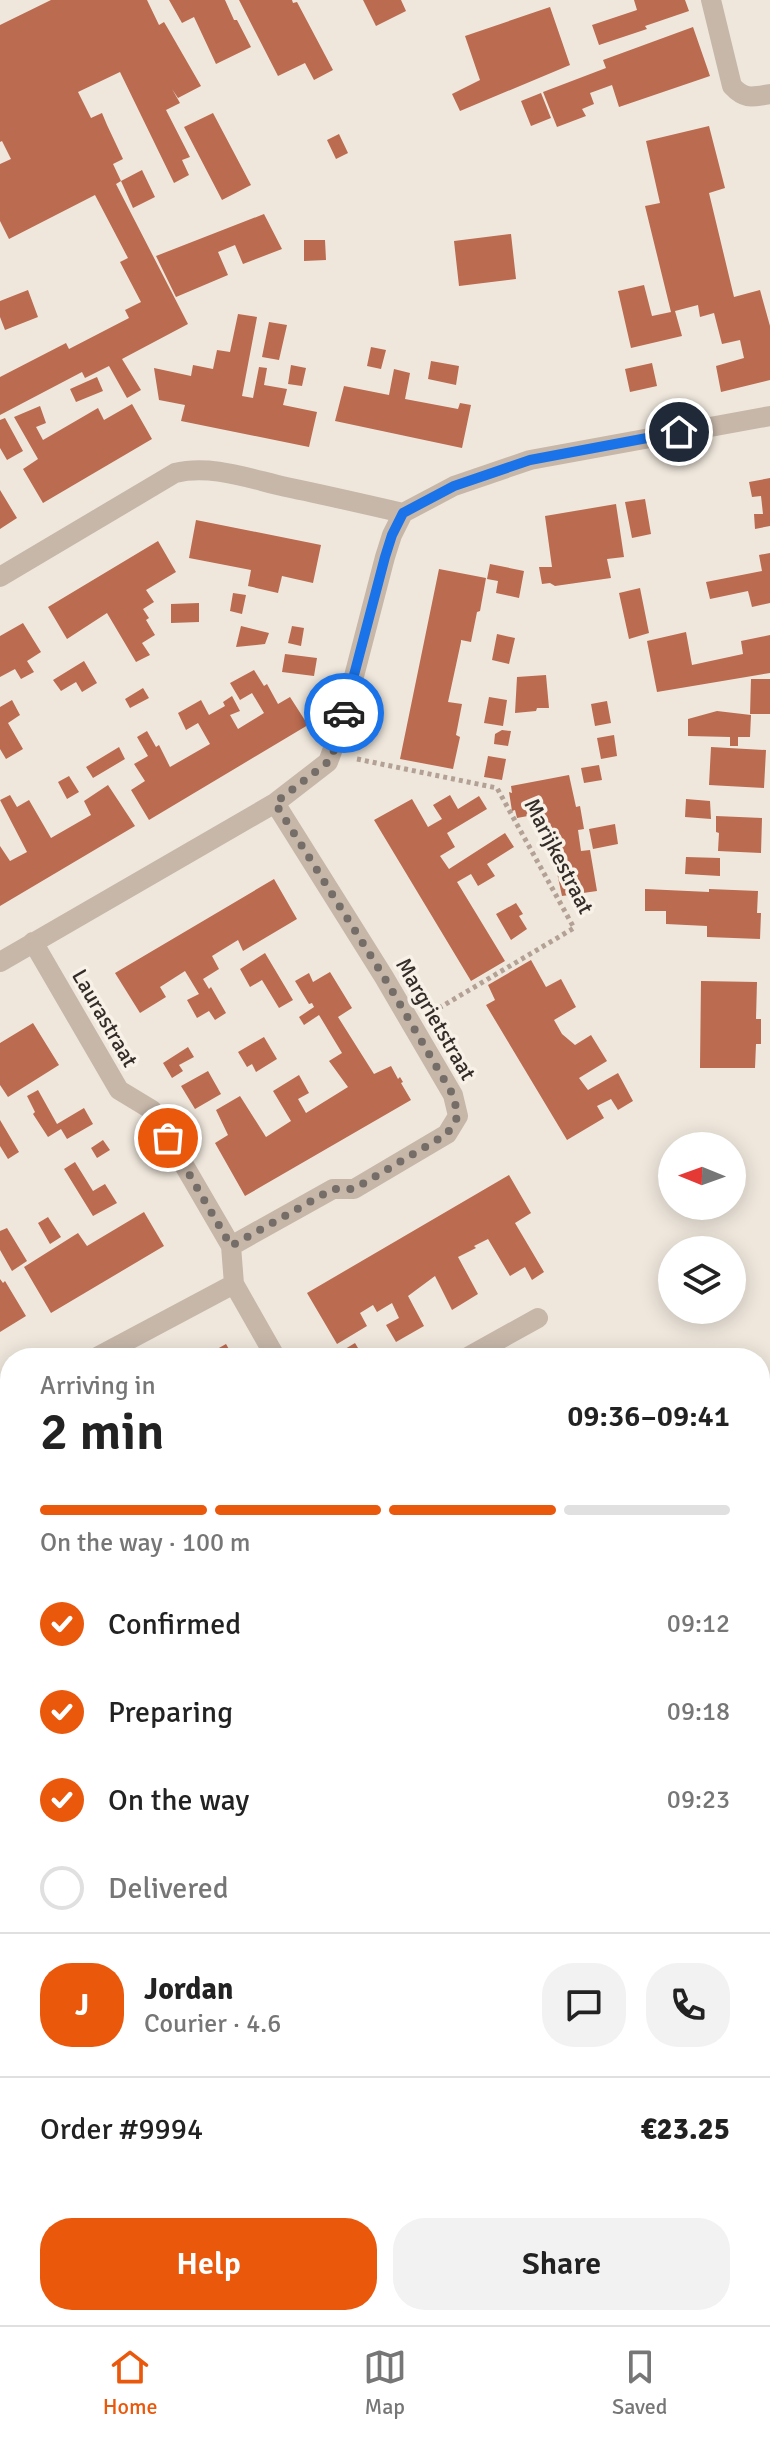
<!DOCTYPE html>
<meta charset="utf-8">
<style>
body{margin:0;font-family:Signika,sans-serif;background:#f2f2f2;color:#222;height:100vh;display:flex;flex-direction:column;font-size:30px;white-space:nowrap}
*{box-sizing:border-box;margin:0}
p{font-size:26px;color:#767676}
.icon{flex:none;width:44px;height:44px;fill:none;stroke:currentColor;stroke-width:2;stroke-linecap:round;stroke-linejoin:round}
.map{position:relative;flex:1;overflow:hidden}
.details{position:absolute;left:0px;top:1348px;width:770px;height:978px;display:flex;flex-direction:column;background:#fff;border-radius:32px 32px 0 0;box-shadow:0 4px 20px #0003}
.details>*{flex:none}
.needle{width:52px;rotate:271deg}
.tools{position:absolute;left:658px;top:1132px;display:grid;gap:16px}
.tools a{display:grid;place-items:center;width:88px;height:88px;border-radius:50%;background:#fff;box-shadow:0 4px 20px #0003;font-size:40px}
.pin{position:absolute;display:grid;place-items:center;width:68px;height:68px;color:#fff;margin:-34px;border:4px solid #fff;border-radius:50%;box-shadow:0 2px 8px #0007}
.courier{position:absolute;display:grid;place-items:center;width:80px;height:80px;margin:-40px;border:6px solid #1a73e8;border-radius:50%;background:#fff;color:#222;box-shadow:0 2px 10px #0007}
.head em{font-style:normal;font-weight:600}
.head div{display:flex;flex-direction:column-reverse}
.head{display:flex;align-items:center;justify-content:space-between;height:136px;padding:0 40px}
h1{font-size:52px;font-weight:600;line-height:60px}
.bar{display:grid;grid-template-columns:repeat(4,1fr);gap:12px 8px;align-content:center;height:96px;padding:0 40px}
.bar i{height:10px;border-radius:6px;background:#e0e0e0}
.bar .active{background:#ea580c}
.bar p{grid-column:span 4}
.line{display:flex;align-items:center;gap:20px;padding:0 40px;border-top:2px solid #e0e0e0}
.line div{flex:1}
.round{display:grid;place-items:center;flex:none;width:84px;height:84px;border-radius:32px;background:#f2f2f2}
ol{padding:0 40px;list-style:none}
li{display:flex;align-items:center;gap:24px;height:88px}
li p{margin-inline-start:auto}
li .icon{padding:8px;border-radius:50%;background:#ea580c;color:#fff;stroke-width:4}
li:last-child{color:#767676}
li i{width:44px;height:44px;border:4px solid #e0e0e0;border-radius:50%}
.button{display:flex;gap:16px;margin-top:auto;padding:16px 40px}
.button a{flex:1;height:92px;border-radius:32px;background:#ea580c;color:#fff;font-size:32px;font-weight:600;line-height:92px;text-align:center}
.button a+a{background:#f2f2f2;color:#222}
.menu{display:flex;justify-content:space-around;align-items:center;height:112px;border-top:2px solid #e0e0e0;background:#fff;font-size:22px;color:#767676}
.menu a{display:grid;justify-items:center;gap:4px}
.menu .active{color:#ea580c}
.map>svg:first-child{display:block}
.green{fill:#b2bd9e}
.building{fill:#ba6b50}
.lines{fill:none;stroke-linecap:round;stroke-linejoin:round}
.path{stroke:#b2a194;stroke-width:5;stroke-dasharray:4 4;stroke-linecap:butt}
.lane{stroke:#c6b7a9;stroke-width:20}
.street{stroke:#c6b7a9;stroke-width:20}
.done{stroke:#756d67;stroke-width:8;stroke-dasharray:0 14.4}
.route{stroke:#1a73e8;stroke-width:10}
.labels{text-anchor:middle;dominant-baseline:central;stroke-width:7;stroke-linejoin:round;paint-order:stroke}
.street-label{font-size:22px;fill:#342c28;stroke:#f7f1e8}
</style>
<div class="map">
<svg width="770" height="2325" viewBox="0 0 770 2325">
<rect width="100%" height="100%" fill="#efe7dc"/>
<!-- green -->
<path class="green" d="M 760,1489 L 762,1504 L 769,1503 L 770,1510 L 764,1512 L 770,1546 L 770,1586 L 766,1589 L 765,1595 L 770,1603 L 770,1722 L 760,1727 Z
M 10,1858 L 10,2191 L 0,2191 L 0,1864 Z
M 133,2316 L 227,2316 L 253,2325 L 119,2325 Z"/>
<!-- building -->
<path class="building" d="M 51,0 L 147,0 L 159,25 L 164,22 L 167,27 L 201,86 L 178,98 L 172,89 L 180,103 L 166,110 L 190,157 L 182,160 L 189,175 L 174,183 L 120,72 L 78,92 L 91,118 L 102,113 L 107,125 L 123,159 L 113,164 L 121,181 L 142,170 L 155,197 L 133,208 L 121,181 L 116,184 L 188,324 L 122,359 L 141,390 L 127,398 L 109,366 L 85,378 L 82,372 L 0,415 L 0,377 L 66,343 L 69,349 L 129,318 L 125,310 L 141,302 L 120,262 L 128,258 L 95,195 L 9,239 L 0,221 L 0,164 L 11,159 L 2,141 L 0,142 L 0,25 Z
M 169,0 L 225,0 L 234,20 L 237,20 L 251,47 L 216,64 L 194,17 L 182,23 Z
M 239,0 L 292,0 L 293,3 L 297,2 L 333,70 L 314,80 L 305,63 L 278,76 Z
M 363,0 L 401,0 L 406,11 L 376,26 Z
M 634,0 L 685,0 L 689,11 L 645,26 L 647,29 L 599,45 L 592,25 L 637,10 Z
M 550,7 L 570,65 L 460,111 L 452,94 L 480,80 L 465,36 Z
M 693,27 L 710,76 L 619,107 L 612,85 L 590,93 L 594,104 L 582,109 L 586,116 L 557,127 L 543,92 L 606,68 L 603,60 Z
M 541,93 L 551,118 L 531,126 L 521,101 Z
M 213,113 L 251,185 L 222,200 L 184,127 Z
M 709,126 L 725,188 L 709,193 L 734,297 L 760,290 L 770,326 L 770,380 L 721,392 L 716,366 L 744,358 L 740,340 L 722,344 L 714,313 L 700,317 L 698,305 L 675,311 L 682,336 L 631,348 L 618,291 L 644,285 L 652,316 L 671,312 L 645,206 L 660,203 L 646,141 Z
M 339,134 L 348,153 L 336,159 L 327,140 Z
M 264,214 L 282,249 L 243,264 L 235,245 L 218,252 L 228,275 L 176,297 L 156,256 Z
M 511,234 L 516,279 L 459,286 L 454,241 Z
M 304,240 L 325,240 L 326,260 L 304,261 Z
M 28,290 L 38,317 L 5,330 L 0,317 L 0,301 Z
M 238,314 L 257,317 L 242,396 L 253,398 L 259,367 L 267,368 L 264,385 L 287,389 L 283,405 L 317,412 L 309,447 L 181,421 L 185,405 L 159,400 L 154,368 L 191,376 L 193,365 L 213,369 L 217,350 L 230,352 Z
M 269,322 L 287,325 L 279,360 L 262,357 Z
M 371,347 L 386,350 L 381,369 L 367,366 Z
M 431,361 L 459,366 L 456,385 L 428,379 Z
M 652,363 L 657,386 L 630,392 L 625,369 Z
M 291,365 L 306,368 L 302,386 L 288,384 Z
M 394,369 L 410,373 L 405,399 L 458,409 L 460,403 L 471,405 L 462,448 L 335,421 L 344,386 L 389,395 Z
M 97,377 L 103,391 L 76,402 L 70,389 Z
M 132,404 L 152,439 L 43,503 L 23,469 L 38,459 L 14,417 L 40,406 L 46,423 L 36,427 L 43,440 L 98,408 L 104,420 Z
M 5,418 L 23,451 L 7,460 L 0,448 L 0,420 Z
M 770,478 L 770,526 L 755,529 L 754,514 L 763,514 L 761,496 L 752,497 L 749,482 Z
M 0,490 L 17,518 L 0,529 Z
M 645,499 L 651,534 L 632,538 L 625,502 Z
M 616,504 L 624,557 L 607,559 L 611,578 L 555,586 L 550,583 L 542,584 L 539,567 L 552,567 L 545,516 Z
M 196,520 L 321,545 L 313,583 L 282,576 L 278,593 L 248,586 L 251,570 L 189,558 Z
M 158,541 L 176,572 L 146,590 L 154,602 L 143,609 L 149,618 L 146,620 L 155,635 L 142,643 L 150,655 L 136,662 L 107,613 L 67,639 L 48,607 Z
M 770,553 L 770,603 L 752,607 L 748,591 L 710,599 L 706,582 L 762,571 L 759,555 Z
M 490,564 L 524,571 L 519,598 L 496,593 L 498,581 L 487,579 Z
M 439,569 L 486,578 L 480,611 L 477,612 L 471,642 L 461,640 L 461,642 L 448,702 L 462,704 L 456,735 L 460,737 L 453,769 L 400,759 Z
M 640,588 L 649,633 L 629,639 L 619,593 Z
M 233,593 L 246,595 L 242,614 L 230,611 Z
M 199,603 L 199,622 L 171,623 L 171,604 Z
M 23,623 L 41,652 L 27,661 L 34,672 L 21,679 L 15,669 L 0,677 L 0,636 Z
M 241,626 L 269,633 L 265,644 L 236,647 Z
M 292,626 L 304,628 L 301,646 L 288,643 Z
M 686,632 L 692,665 L 743,654 L 741,641 L 770,635 L 770,673 L 657,692 L 647,641 Z
M 497,634 L 515,638 L 509,664 L 492,660 Z
M 285,654 L 317,658 L 314,676 L 282,672 Z
M 84,661 L 97,683 L 82,692 L 76,682 L 61,691 L 53,680 Z
M 254,670 L 264,686 L 267,684 L 278,704 L 290,697 L 308,725 L 149,820 L 131,790 L 145,781 L 134,764 L 148,756 L 137,737 L 147,731 L 156,747 L 159,745 L 170,767 L 210,744 L 198,723 L 186,730 L 178,713 L 201,700 L 209,715 L 225,706 L 223,702 L 232,696 L 240,711 L 230,715 L 238,729 L 264,713 L 252,693 L 240,700 L 230,683 Z
M 546,675 L 549,708 L 537,708 L 536,711 L 515,713 L 517,677 Z
M 751,679 L 770,679 L 770,714 L 750,714 Z
M 143,688 L 149,698 L 130,708 L 125,699 Z
M 489,697 L 507,700 L 503,726 L 484,723 Z
M 12,700 L 20,715 L 8,723 L 23,749 L 6,759 L 0,749 L 0,707 Z
M 607,701 L 611,723 L 595,726 L 591,704 Z
M 717,711 L 751,715 L 750,737 L 738,737 L 738,746 L 730,746 L 730,737 L 688,736 L 688,719 Z
M 502,730 L 511,731 L 508,746 L 494,744 L 495,734 Z
M 614,735 L 617,756 L 601,759 L 597,738 Z
M 119,747 L 125,759 L 93,778 L 86,767 Z
M 711,747 L 766,750 L 764,788 L 709,785 Z
M 488,756 L 506,759 L 502,780 L 484,777 Z
M 599,765 L 602,780 L 584,783 L 581,768 Z
M 569,775 L 576,807 L 580,806 L 584,829 L 578,830 L 581,851 L 590,850 L 597,891 L 562,896 L 544,813 L 517,818 L 515,810 L 512,811 L 509,792 L 512,793 L 511,786 Z
M 69,776 L 79,792 L 67,799 L 58,782 Z
M 108,785 L 135,826 L 0,906 L 0,846 L 10,861 L 27,852 L 0,800 L 10,795 L 17,807 L 29,800 L 51,838 L 91,815 L 84,801 Z
M 450,795 L 458,809 L 479,796 L 487,809 L 447,833 L 455,847 L 440,856 L 449,869 L 505,833 L 514,847 L 487,864 L 495,876 L 478,886 L 471,874 L 457,882 L 505,961 L 471,981 L 374,820 L 412,799 L 428,827 L 442,819 L 433,805 Z
M 686,799 L 710,801 L 711,819 L 685,817 Z
M 716,816 L 762,818 L 761,853 L 718,851 L 719,833 L 716,832 Z
M 615,824 L 618,844 L 593,849 L 589,829 Z
M 686,857 L 720,858 L 720,876 L 685,874 Z
M 274,879 L 297,919 L 243,951 L 238,940 L 212,956 L 219,969 L 203,979 L 209,989 L 211,987 L 226,1013 L 215,1020 L 209,1011 L 197,1018 L 187,1000 L 199,994 L 185,971 L 160,987 L 166,997 L 140,1013 L 115,973 Z
M 645,889 L 709,892 L 709,889 L 758,891 L 757,913 L 761,913 L 760,939 L 707,937 L 707,926 L 666,924 L 666,911 L 645,911 Z
M 516,903 L 523,914 L 519,916 L 527,929 L 511,940 L 496,914 Z
M 265,953 L 293,1000 L 279,1008 L 262,980 L 250,987 L 240,969 Z
M 531,960 L 546,987 L 561,979 L 576,1007 L 554,1020 L 562,1034 L 575,1045 L 591,1035 L 607,1061 L 579,1078 L 588,1090 L 618,1073 L 633,1101 L 618,1110 L 611,1099 L 597,1106 L 604,1118 L 567,1140 L 486,1005 L 495,1000 L 488,985 Z
M 330,972 L 352,1008 L 338,1017 L 374,1074 L 391,1066 L 398,1079 L 400,1077 L 403,1082 L 401,1083 L 411,1100 L 245,1196 L 215,1143 L 228,1135 L 216,1110 L 240,1096 L 266,1137 L 291,1121 L 273,1091 L 299,1075 L 309,1093 L 298,1099 L 306,1113 L 348,1087 L 329,1061 L 342,1053 L 319,1015 L 304,1025 L 299,1017 L 314,1007 L 312,1003 L 309,1004 L 295,981 L 309,973 L 313,982 Z
M 701,981 L 757,982 L 756,1019 L 761,1019 L 761,1044 L 756,1044 L 755,1068 L 700,1068 Z
M 33,1023 L 59,1065 L 8,1097 L 0,1085 L 0,1043 Z
M 264,1037 L 277,1059 L 256,1072 L 252,1064 L 247,1067 L 238,1052 Z
M 188,1047 L 194,1057 L 179,1065 L 183,1071 L 172,1078 L 163,1063 Z
M 208,1071 L 221,1094 L 195,1109 L 181,1086 Z
M 38,1090 L 57,1124 L 84,1108 L 93,1124 L 67,1139 L 61,1129 L 48,1137 L 33,1114 L 35,1112 L 27,1096 Z
M 0,1120 L 19,1152 L 8,1159 L 0,1146 Z
M 103,1140 L 110,1150 L 97,1158 L 91,1148 Z
M 75,1162 L 93,1191 L 105,1184 L 117,1203 L 93,1216 L 64,1169 Z
M 509,1175 L 531,1213 L 515,1223 L 544,1272 L 532,1280 L 525,1267 L 510,1276 L 488,1239 L 474,1246 L 476,1248 L 458,1257 L 478,1294 L 452,1310 L 435,1276 L 408,1296 L 424,1326 L 396,1342 L 386,1325 L 399,1318 L 392,1303 L 377,1312 L 373,1305 L 360,1313 L 367,1326 L 337,1344 L 307,1293 Z
M 144,1212 L 164,1246 L 51,1313 L 24,1267 L 78,1233 L 87,1246 Z
M 48,1217 L 61,1237 L 50,1244 L 38,1223 Z
M 7,1228 L 27,1261 L 12,1271 L 0,1250 L 0,1231 Z
M 0,1279 L 3,1283 L 5,1281 L 26,1316 L 0,1332 Z
M 355,1343 L 364,1358 L 344,1358 L 340,1352 Z
M 226,1344 L 234,1358 L 201,1358 Z
M 10,1471 L 10,1518 L 0,1523 L 0,1477 Z
M 0,1526 L 10,1543 L 10,1575 L 0,1581 Z
M 760,1659 L 770,1676 L 770,1696 L 760,1702 Z
M 10,1710 L 10,1770 L 0,1776 L 0,1716 Z
M 770,1907 L 770,1934 L 760,1939 L 760,1912 Z
M 770,2073 L 770,2206 L 760,2213 L 760,2080 Z
M 0,2077 L 10,2094 L 10,2116 L 0,2122 Z
M 10,2312 L 10,2316 L 41,2316 L 27,2325 L 0,2325 L 0,2318 Z
M 417,2316 L 453,2316 L 450,2325 L 414,2325 Z
M 734,2316 L 752,2316 L 754,2320 L 747,2325 L 720,2325 Z"/>
<g class="lines">
<!-- path -->
<path class="path" d="M 357,759 L 497,788 L 574,928 L 434,1011
M 760,1406 L 770,1398
M 0,2067 L 10,2071
M 0,2139 L 10,2130"/>
<!-- lane -->
<path class="lane" d="M 466,1358 L 538,1318
M 0,1630 L 10,1624"/>
<!-- street -->
<path class="street" d="M 711,0 L 732,86 C 745,100 752,97 770,94
M 0,577 L 175,473 C 211,464 250,479 286,487 C 325,495 364,504 403,513 L 454,486 L 530,460 L 770,416
M 33,942 L 119,1090 L 152,1110 L 231,1246 L 234,1284 L 276,1358
M 0,962 L 275,803 L 328,762 L 340,730 L 385,557 L 392,535 L 403,513
M 231,1246 L 333,1189 L 354,1189 L 447,1134 L 458,1116 L 453,1095 L 384,977 L 275,803
M 95,1358 L 234,1284
M 0,1409 L 10,1403
M 760,1434 L 770,1450
M 760,1769 L 770,1764
M 0,1847 L 10,1841
M 760,2029 L 770,2023
M 0,2218 L 10,2212
M 632,2316 L 637,2325
M 505,2325 L 510,2316"/>
</g>
<g class="lines">
<!-- done -->
<path class="done" d="M 168,1138 L 231,1246 L 333,1189 L 354,1189 L 447,1134 L 458,1116 L 453,1095 L 384,977 L 275,803 L 328,762 L 333,753 L 344,713"/>
<!-- route -->
<path class="route" d="M 344,713 L 385,557 L 392,535 L 403,513 L 454,486 L 530,460 L 679,432"/>
</g>
<g class="labels">
<!-- street labels -->
<g class="street-label">
<text transform="translate(559 856) rotate(63)">Marijkestraat</text>
<text transform="translate(105 1018) rotate(60)">Laurastraat</text>
<text transform="translate(436 1019) rotate(60)">Margrietstraat</text>
</g>
</g>
</svg>
<div class="tools">
<a><svg class="needle" viewBox="-14 -14 28 28"><path d="M0-13l5 13h-10z" fill="#e53935"/><path d="M0 13l5-13h-10z" fill="#767676"/></svg></a>
<a><svg class="icon" aria-label="layers" viewBox="0 0 24 24"><path d="M12 4l9 5-9 5-9-5zM3 14l9 5 9-5"/></svg></a>
</div>
<div class="pin" style="left:168px;top:1138px;background:#ea580c"><svg class="icon" aria-label="bag" viewBox="0 0 24 24"><path d="M5 8h14l-1 12H6zM9 8a3 3 0 0 1 6 0"/></svg></div>
<div class="pin" style="left:679px;top:432px;background:#1f2937"><svg class="icon" aria-label="home" viewBox="0 0 24 24"><path d="M3 11l9-7 9 7M6 9v11h12V9"/></svg></div>
<div class="courier" style="left:344px;top:713px"><svg class="icon" aria-label="car" viewBox="0 0 24 24"><path d="M5 17H2v-5l4-1 3-4h7l3 4 3 1v5h-3M9 17h6M6 11h13"/><circle cx="7" cy="17" r="2"/><circle cx="17" cy="17" r="2"/></svg></div>
<section class="details">
<div class="head"><div><h1>2 min</h1><p>Arriving in</p></div><em>09:36–09:41</em></div>
<div class="bar"><i class="active"></i><i class="active"></i><i class="active"></i><i></i><p>On the way · 100 m</p></div>
<ol>
<li><svg class="icon" aria-label="check" viewBox="0 0 24 24"><path d="M5 12l5 5 9-10"/></svg>Confirmed<p>09:12</p></li>
<li><svg class="icon" aria-label="check" viewBox="0 0 24 24"><path d="M5 12l5 5 9-10"/></svg>Preparing<p>09:18</p></li>
<li><svg class="icon" aria-label="check" viewBox="0 0 24 24"><path d="M5 12l5 5 9-10"/></svg>On the way<p>09:23</p></li>
<li><i></i>Delivered</li>
</ol>
<div class="line" style="height:144px"><b class="round" style="background:#ea580c;color:#fff">J</b><div><b>Jordan</b><p>Courier · 4.6</p></div><a class="round"><svg class="icon" aria-label="chat" viewBox="0 0 24 24"><path d="M4 5h16v11H9l-5 4z"/></svg></a><a class="round"><svg class="icon" aria-label="phone" viewBox="0 0 24 24"><path d="M5 4h4l2 5-3 2q2 4 5 5l2-3 5 2v4C11 20 4 13 5 4z"/></svg></a></div>
<div class="line" style="height:104px"><div>Order #9994</div><b>€23.25</b></div>
<div class="button"><a>Help</a><a>Share</a></div>
</section>
</div>
<nav class="menu">
<a class="active"><svg class="icon" aria-label="home" viewBox="0 0 24 24"><path d="M3 11l9-7 9 7M6 9v11h12V9"/></svg>Home</a>
<a><svg class="icon" aria-label="map" viewBox="0 0 24 24"><path d="M3 6l6-2 6 2 6-2v14l-6 2-6-2-6 2zM9 4v14M15 6v14"/></svg>Map</a>
<a><svg class="icon" aria-label="saved" viewBox="0 0 24 24"><path d="M7 4h10v16l-5-4-5 4z"/></svg>Saved</a>
</nav>
